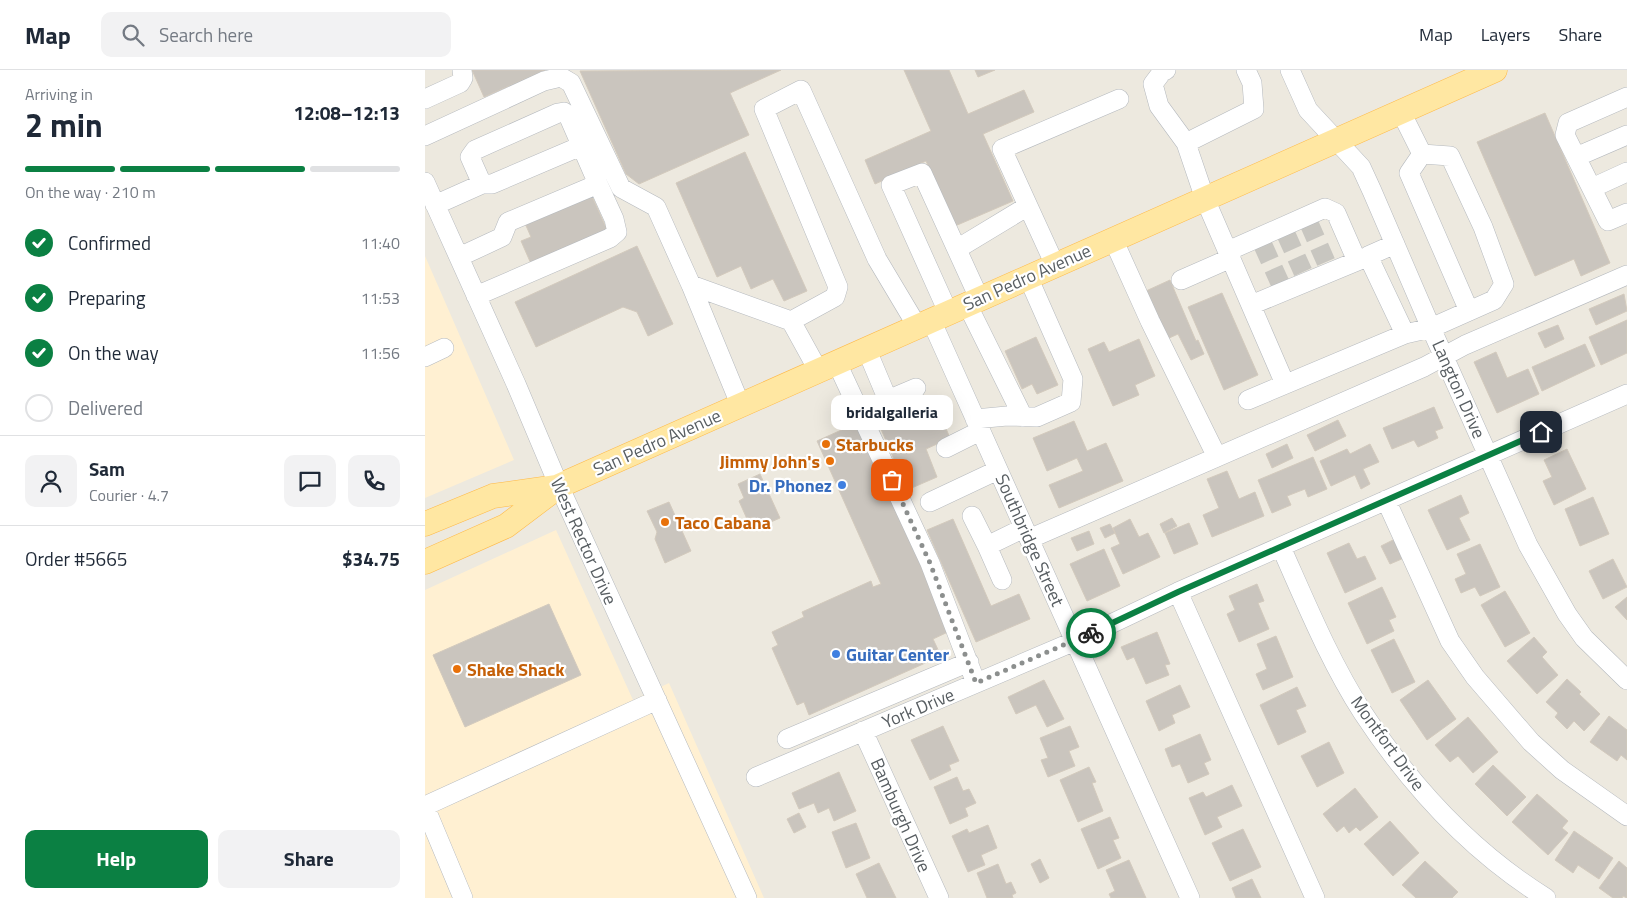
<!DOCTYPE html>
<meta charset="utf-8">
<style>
body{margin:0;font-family:"Titillium Web",sans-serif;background:#f2f2f3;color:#1f2937;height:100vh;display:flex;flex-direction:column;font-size:19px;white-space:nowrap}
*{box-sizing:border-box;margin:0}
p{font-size:16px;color:#747a83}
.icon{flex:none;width:28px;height:28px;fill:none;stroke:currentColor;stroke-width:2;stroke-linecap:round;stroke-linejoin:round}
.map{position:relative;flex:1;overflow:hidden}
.details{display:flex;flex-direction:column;background:#fff;width:425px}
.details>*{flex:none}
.pin{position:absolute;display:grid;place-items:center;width:42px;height:42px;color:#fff;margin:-21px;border-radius:10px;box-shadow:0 2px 8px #0006}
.courier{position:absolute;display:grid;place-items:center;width:50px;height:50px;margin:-25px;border:4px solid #0b8043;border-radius:50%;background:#fff;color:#222;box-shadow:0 1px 6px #0007}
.bubble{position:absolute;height:35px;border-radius:10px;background:#fff;box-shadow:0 5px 20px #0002;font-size:16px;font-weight:700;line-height:35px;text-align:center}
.overview em{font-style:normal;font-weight:700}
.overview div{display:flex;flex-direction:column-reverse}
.overview{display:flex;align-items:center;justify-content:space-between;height:85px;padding:0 25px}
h1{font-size:32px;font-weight:700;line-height:38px}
.bar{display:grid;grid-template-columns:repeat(4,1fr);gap:8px 5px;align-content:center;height:60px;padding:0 25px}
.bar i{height:6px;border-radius:4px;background:#e0e1e3}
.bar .on{background:#0b8043}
.bar p{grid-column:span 4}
.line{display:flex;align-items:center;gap:12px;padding:0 25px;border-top:1px solid #e0e1e3}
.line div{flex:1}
.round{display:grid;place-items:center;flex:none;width:52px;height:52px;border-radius:10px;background:#f2f2f3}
ol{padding:0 25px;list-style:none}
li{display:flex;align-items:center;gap:15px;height:55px}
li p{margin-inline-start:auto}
li .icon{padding:5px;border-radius:50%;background:#0b8043;color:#fff;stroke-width:4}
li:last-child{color:#747a83}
li i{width:28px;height:28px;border:2px solid #e0e1e3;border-radius:50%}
.button{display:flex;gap:10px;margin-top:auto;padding:10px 25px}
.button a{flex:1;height:58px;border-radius:10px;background:#0b8043;color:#fff;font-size:20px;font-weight:700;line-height:58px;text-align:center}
.button a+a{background:#f2f2f3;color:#1f2937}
header{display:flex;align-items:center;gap:30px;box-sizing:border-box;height:70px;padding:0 25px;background:#fff;border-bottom:1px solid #e0e1e3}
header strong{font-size:24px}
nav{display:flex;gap:28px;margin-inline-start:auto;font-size:18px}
.search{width:350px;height:45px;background:#f2f2f3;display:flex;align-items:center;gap:12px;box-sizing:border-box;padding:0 18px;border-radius:10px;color:#747a83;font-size:19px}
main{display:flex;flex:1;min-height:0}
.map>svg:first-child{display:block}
.commercial{fill:#fff0d2}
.building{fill:#cac5be;stroke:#d3cabd}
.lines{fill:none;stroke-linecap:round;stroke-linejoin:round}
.minor-tunnel{stroke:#c8c6c0;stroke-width:19;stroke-dasharray:19 9;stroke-linecap:butt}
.minor-casing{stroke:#b5b9be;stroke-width:20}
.major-casing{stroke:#ffb946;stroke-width:25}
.minor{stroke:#fff;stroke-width:19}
.major{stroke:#ffe7a2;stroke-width:24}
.done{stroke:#8c8f8e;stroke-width:5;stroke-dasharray:0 9}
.route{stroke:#0b8043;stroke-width:6}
.food-dot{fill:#e8710a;stroke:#fff;stroke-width:2}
.shop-dot{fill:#3f7fe0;stroke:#fff;stroke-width:2}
.labels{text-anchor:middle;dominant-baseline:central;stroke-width:4.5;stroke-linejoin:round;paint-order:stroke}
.street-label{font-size:18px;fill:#585e62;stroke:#fff}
.food-label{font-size:18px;font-weight:bold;fill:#c56008;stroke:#fff;text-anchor:start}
.shop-label{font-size:18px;font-weight:bold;fill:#366cbe;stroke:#fff;text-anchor:end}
</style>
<header>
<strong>Map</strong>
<div class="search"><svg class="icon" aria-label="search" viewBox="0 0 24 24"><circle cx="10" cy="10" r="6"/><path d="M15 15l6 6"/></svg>Search here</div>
<nav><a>Map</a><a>Layers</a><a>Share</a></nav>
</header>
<main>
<section class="details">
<div class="overview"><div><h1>2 min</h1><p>Arriving in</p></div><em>12:08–12:13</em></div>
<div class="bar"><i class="on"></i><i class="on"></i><i class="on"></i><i></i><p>On the way · 210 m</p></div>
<ol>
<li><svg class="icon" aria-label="check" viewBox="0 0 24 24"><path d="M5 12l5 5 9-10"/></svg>Confirmed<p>11:40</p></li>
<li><svg class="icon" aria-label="check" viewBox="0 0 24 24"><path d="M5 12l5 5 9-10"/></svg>Preparing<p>11:53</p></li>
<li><svg class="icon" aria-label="check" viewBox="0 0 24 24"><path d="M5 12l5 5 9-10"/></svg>On the way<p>11:56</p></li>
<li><i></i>Delivered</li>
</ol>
<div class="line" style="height:90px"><a class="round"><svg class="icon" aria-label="person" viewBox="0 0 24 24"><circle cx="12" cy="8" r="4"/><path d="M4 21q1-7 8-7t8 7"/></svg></a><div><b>Sam</b><p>Courier · 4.7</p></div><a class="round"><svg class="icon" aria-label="chat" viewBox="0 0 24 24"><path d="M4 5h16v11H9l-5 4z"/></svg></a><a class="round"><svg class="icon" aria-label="phone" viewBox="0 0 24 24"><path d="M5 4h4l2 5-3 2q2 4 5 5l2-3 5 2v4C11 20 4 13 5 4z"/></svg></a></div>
<div class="line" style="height:65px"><div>Order #5665</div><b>$34.75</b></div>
<div class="button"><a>Help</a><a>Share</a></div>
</section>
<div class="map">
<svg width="1202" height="828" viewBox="0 0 1202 828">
<rect width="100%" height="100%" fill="#ede9df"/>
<!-- commercial -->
<path class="commercial" d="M 0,186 L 89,390 L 0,428 Z
M 131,460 L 208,630 L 244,613 L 339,828 L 0,828 L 0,520 Z"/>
<!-- building -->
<path class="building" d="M 47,0 L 120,0 L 59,27 Z
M 356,0 L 305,23 L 324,65 L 214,114 L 201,104 L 155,1 Z
M 479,0 L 524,0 L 543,44 L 599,20 L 609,42 L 558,64 L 588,131 L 530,156 L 501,91 L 450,114 L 440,90 L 506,61 Z
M 550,0 L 570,0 L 553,7 Z
M 1120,43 L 1185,193 L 1156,206 L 1149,189 L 1110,206 L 1052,72 Z
M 320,82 L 382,221 L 359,231 L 348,209 L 326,219 L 316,196 L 292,207 L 251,113 Z
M 165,122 L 183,162 L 107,196 L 96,171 L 106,167 L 99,151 Z
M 212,176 L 248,254 L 223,266 L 212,242 L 198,237 L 111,277 L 90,232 Z
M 745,210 L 771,271 L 773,270 L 779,284 L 766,290 L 753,264 L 742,269 L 721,221 Z
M 797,223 L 833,305 L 799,320 L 763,237 Z
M 1199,224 L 1202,241 L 1171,255 L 1164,239 Z
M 1202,250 L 1202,283 L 1176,295 L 1164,267 Z
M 1133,255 L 1139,269 L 1120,278 L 1113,263 Z
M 611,267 L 633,315 L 612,324 L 607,314 L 597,319 L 580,281 Z
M 714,269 L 730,306 L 710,315 L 714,325 L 688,336 L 663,279 L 679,272 L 684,282 Z
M 1160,274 L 1170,296 L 1117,321 L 1107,297 Z
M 1071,282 L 1082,308 L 1103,299 L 1114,324 L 1072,343 L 1049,292 Z
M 511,335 L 525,368 L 501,379 L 512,407 L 482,420 L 456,359 Z
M 1009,337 L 1018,358 L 1010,361 L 1013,368 L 993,377 L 989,370 L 967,379 L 958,358 Z
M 913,350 L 921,366 L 890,381 L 882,365 Z
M 649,351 L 662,381 L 681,373 L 698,411 L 634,438 L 624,415 L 658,401 L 652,388 L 622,401 L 608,368 Z
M 432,353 L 525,561 L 508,569 L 516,586 L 384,645 L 379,632 L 372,635 L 347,578 L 353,575 L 347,562 L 379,547 L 377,542 L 446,511 L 448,517 L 456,514 L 392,371 Z
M 862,374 L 868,388 L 847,398 L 841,384 Z
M 945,374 L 954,392 L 938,399 L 945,414 L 936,419 L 930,405 L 906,416 L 895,391 L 922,379 L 925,384 Z
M 1142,379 L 1161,419 L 1129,435 L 1118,411 L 1127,407 L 1119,390 Z
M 888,387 L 902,419 L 883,427 L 880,419 L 862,426 L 866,435 L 847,443 L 833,410 Z
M 802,401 L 814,429 L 830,422 L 839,446 L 787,467 L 778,445 L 794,438 L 782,409 Z
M 335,404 L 355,448 L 332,458 L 327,447 L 322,449 L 314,431 L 319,428 L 313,414 Z
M 1036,425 L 1044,443 L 1034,448 L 1045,470 L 1022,480 L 1003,440 Z
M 1168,427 L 1184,464 L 1155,476 L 1140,439 Z
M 244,432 L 266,481 L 240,493 L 230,469 L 232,462 L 222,441 Z
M 747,448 L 752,456 L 739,463 L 735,454 Z
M 528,449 L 566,536 L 594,524 L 605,549 L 551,572 L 502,460 Z
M 705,449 L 714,467 L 723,463 L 735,487 L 698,504 L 686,478 L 695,474 L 688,458 Z
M 764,453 L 773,474 L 749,484 L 740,463 Z
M 685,454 L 690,463 L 680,468 L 675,458 Z
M 664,461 L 669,474 L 652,481 L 646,468 Z
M 970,469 L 979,488 L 965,494 L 956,476 Z
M 924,473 L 932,489 L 940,486 L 951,509 L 920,523 L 902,483 Z
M 1055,474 L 1075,517 L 1055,526 L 1050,517 L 1036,523 L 1030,509 L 1041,504 L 1032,484 Z
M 679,479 L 695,516 L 662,531 L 645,494 Z
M 1188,489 L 1202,517 L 1178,529 L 1164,501 Z
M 832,514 L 839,531 L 833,533 L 844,559 L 814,572 L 802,544 L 810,540 L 804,526 Z
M 957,517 L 971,547 L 964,550 L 969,561 L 942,574 L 923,533 Z
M 1080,521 L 1105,563 L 1080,577 L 1056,535 Z
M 1202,527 L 1202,550 L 1190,537 Z
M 124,534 L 156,605 L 40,657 L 8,585 Z
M 732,562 L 745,594 L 740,595 L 744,605 L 721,614 L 709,587 L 702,590 L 696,577 Z
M 851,566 L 868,607 L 838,620 L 831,604 L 842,599 L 832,574 Z
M 1109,567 L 1122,582 L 1117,587 L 1133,605 L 1112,624 L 1082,591 Z
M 969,569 L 990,612 L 967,623 L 946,580 Z
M 1142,609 L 1156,622 L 1154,624 L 1175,644 L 1159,661 L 1149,651 L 1142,659 L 1130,647 L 1133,643 L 1121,632 Z
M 619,610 L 639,649 L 622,657 L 611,635 L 591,644 L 583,627 Z
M 1003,610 L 1031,649 L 1002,670 L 975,630 Z
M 755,615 L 765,637 L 747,645 L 750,653 L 734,661 L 721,631 Z
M 872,617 L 881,636 L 871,640 L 881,662 L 853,675 L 835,635 Z
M 1184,646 L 1202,660 L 1202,690 L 1196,685 L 1192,691 L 1165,672 Z
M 1043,647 L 1073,682 L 1048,703 L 1033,686 L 1025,692 L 1010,675 Z
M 518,656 L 534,691 L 524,695 L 526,700 L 505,710 L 486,670 Z
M 645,656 L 654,677 L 644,681 L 650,696 L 623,707 L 616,690 L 623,688 L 615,668 Z
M 775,664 L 786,690 L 779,693 L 784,704 L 763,713 L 755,694 L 747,697 L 740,679 Z
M 904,672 L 919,703 L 892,717 L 876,686 Z
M 1068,695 L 1101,727 L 1082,746 L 1050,714 Z
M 664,697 L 671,712 L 667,713 L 678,741 L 653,752 L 635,710 Z
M 414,702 L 431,741 L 409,751 L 404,738 L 393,743 L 389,733 L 374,739 L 367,723 Z
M 532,707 L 538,721 L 544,719 L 551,733 L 540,738 L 543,746 L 525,754 L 509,717 Z
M 807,715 L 817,736 L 792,747 L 797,757 L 780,765 L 764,728 L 778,722 L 781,727 Z
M 930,718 L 953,747 L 935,761 L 931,757 L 924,763 L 919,756 L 912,762 L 898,744 Z
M 1112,724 L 1143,751 L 1137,758 L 1143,763 L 1123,785 L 1087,752 Z
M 374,743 L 381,757 L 369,763 L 362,749 Z
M 685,747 L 694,768 L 688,770 L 696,788 L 673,799 L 656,759 Z
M 965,751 L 994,783 L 968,806 L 939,774 Z
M 431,753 L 445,788 L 421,798 L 407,762 Z
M 563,755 L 572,778 L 556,785 L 560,795 L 543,802 L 527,766 L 542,759 L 544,763 Z
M 818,759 L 836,797 L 805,811 L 787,773 Z
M 1149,761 L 1188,788 L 1174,809 L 1153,795 L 1148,803 L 1130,790 Z
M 615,789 L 624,808 L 615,813 L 606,794 Z
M 704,790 L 721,828 L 686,828 L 684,824 L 690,821 L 681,800 Z
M 1000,791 L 1033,822 L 1027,828 L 991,828 L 977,815 Z
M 1194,791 L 1202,798 L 1202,828 L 1198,826 L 1197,828 L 1188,828 L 1174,818 Z
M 454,793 L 471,828 L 442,828 L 431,804 Z
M 573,794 L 581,814 L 586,812 L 591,823 L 587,825 L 588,828 L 562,828 L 552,803 Z
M 827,809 L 836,828 L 811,828 L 807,818 Z"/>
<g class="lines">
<!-- minor-tunnel -->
<path class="minor-tunnel" d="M 883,151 L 901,192
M 860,162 L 878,202
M 837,173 L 855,213"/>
<!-- minor casing -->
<g class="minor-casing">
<path id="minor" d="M 741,0 L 737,2 L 728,14 L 734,36 L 761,73 L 780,129 L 860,314
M 865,0 L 883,40 L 936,97 L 947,121 L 1006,258 L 1103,475 L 1142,544 L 1159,568 L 1202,610
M 1202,27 L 1143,53 L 1140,65 L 1183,151 L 1202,143
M 0,29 L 35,13 L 38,8 L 37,0
M 0,66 L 119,11 L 136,7 L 146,13 L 196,118 L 231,137 L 266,215 L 366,251
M 761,73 L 829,39 L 827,13 L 821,0
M 997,84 L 984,103 L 1044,241
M 1151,87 L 1202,65
M 0,112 L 91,314 L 134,416 L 322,828
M 57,114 L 67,114 L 156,76
M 1167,118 L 1202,102
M 10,135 L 57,114 L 45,87 L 50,80 L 133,43 L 139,42 L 143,45 L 173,114
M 603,136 L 577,79 L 694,29
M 688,169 L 725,251 L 792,387
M 970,174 L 943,186 L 980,264
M 532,179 L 603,136 L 630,195
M 803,181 L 900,138 L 911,143 L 932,191
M 34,187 L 77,167 L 83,152 L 173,114 L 189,149 L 192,162 L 185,168 L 51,226
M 756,210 L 806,188
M 266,215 L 315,334
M 542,234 L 598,347
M 826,235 L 942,187
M 523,242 L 466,115 L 497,103 L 554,228
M 506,250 L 765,828
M 441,278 L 462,328 L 465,329 L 491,318
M 0,287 L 19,278
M 411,291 L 505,493 L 551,613
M 393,300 L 366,251 L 410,227 L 413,217 L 339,39 L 376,20 L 452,189 L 492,256
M 823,330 L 980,264 L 1006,258 L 1069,230 L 1079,214 L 1058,157 L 1025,86 L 997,84 L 976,42
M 550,349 L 582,346 L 612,347 L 646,332 L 648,309 L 603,207
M 521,378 L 555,361
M 961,430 L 1025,571 L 1050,607 L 1106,672 L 1137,700 L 1202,746
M 505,432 L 573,400
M 547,446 L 562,476
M 604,469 L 999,297 L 1040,275 L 1202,205
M 856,477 C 881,533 905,592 938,643 C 986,716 1047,782 1121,828
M 577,510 L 562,476 L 599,458
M 753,522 L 890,828
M 438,661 L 514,828
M 362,669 L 544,592
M 331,707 L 650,571 L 753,522 L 1202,324
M 0,736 L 232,630
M 0,737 L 38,828"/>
</g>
<!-- major casing -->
<g class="major-casing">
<path id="major" d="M 0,454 L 68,426 L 132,417
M 0,492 L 81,456 L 134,416 L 1070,0"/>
</g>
<!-- minor -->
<use href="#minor" class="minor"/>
<!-- major -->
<use href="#major" class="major"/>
</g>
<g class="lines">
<!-- done -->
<path class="done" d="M 467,410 L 505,493 L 551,613 L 666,563"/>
<!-- route -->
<path class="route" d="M 666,563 L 753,522 L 1116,362"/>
</g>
<!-- markers -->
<g class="food-dot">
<circle cx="401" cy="374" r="5"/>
<circle cx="405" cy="391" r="5"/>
<circle cx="240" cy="452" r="5"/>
<circle cx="32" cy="599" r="5"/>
</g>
<g class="shop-dot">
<circle cx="417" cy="415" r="5"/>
<circle cx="411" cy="584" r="5"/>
</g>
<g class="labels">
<!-- street labels -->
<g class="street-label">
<text transform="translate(602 207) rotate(-24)">San Pedro Avenue</text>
<text transform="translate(1034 319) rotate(66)">Langton Drive</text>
<text transform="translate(232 372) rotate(-24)">San Pedro Avenue</text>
<text transform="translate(605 470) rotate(66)">Southbridge Street</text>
<text transform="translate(159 471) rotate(66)">West Rector Drive</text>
<text transform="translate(493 638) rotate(-23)">York Drive</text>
<text transform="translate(963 673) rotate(54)">Montfort Drive</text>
<text transform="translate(476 745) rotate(66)">Bamburgh Drive</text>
</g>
<!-- food labels -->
<g class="food-label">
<text x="411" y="374">Starbucks</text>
<text x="395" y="391" text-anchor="end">Jimmy John's</text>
<text x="250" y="452">Taco Cabana</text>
<text x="42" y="599">Shake Shack</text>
</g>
<!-- shop labels -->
<g class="shop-label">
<text x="407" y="415">Dr. Phonez</text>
<text x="421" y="584" text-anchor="start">Guitar Center</text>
</g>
</g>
</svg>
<div class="pin" style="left:467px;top:410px;background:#ea580c"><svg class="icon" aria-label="bag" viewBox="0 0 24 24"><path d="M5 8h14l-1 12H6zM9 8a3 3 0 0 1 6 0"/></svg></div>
<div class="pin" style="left:1116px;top:362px;background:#1f2937"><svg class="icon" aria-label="home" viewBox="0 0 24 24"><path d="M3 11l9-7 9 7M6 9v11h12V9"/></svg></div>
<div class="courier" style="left:666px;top:563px"><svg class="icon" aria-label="bike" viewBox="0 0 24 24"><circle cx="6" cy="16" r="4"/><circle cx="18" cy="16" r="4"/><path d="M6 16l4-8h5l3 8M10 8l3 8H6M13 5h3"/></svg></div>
<div class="bubble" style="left:406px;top:325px;width:122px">bridalgalleria</div>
</div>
</main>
